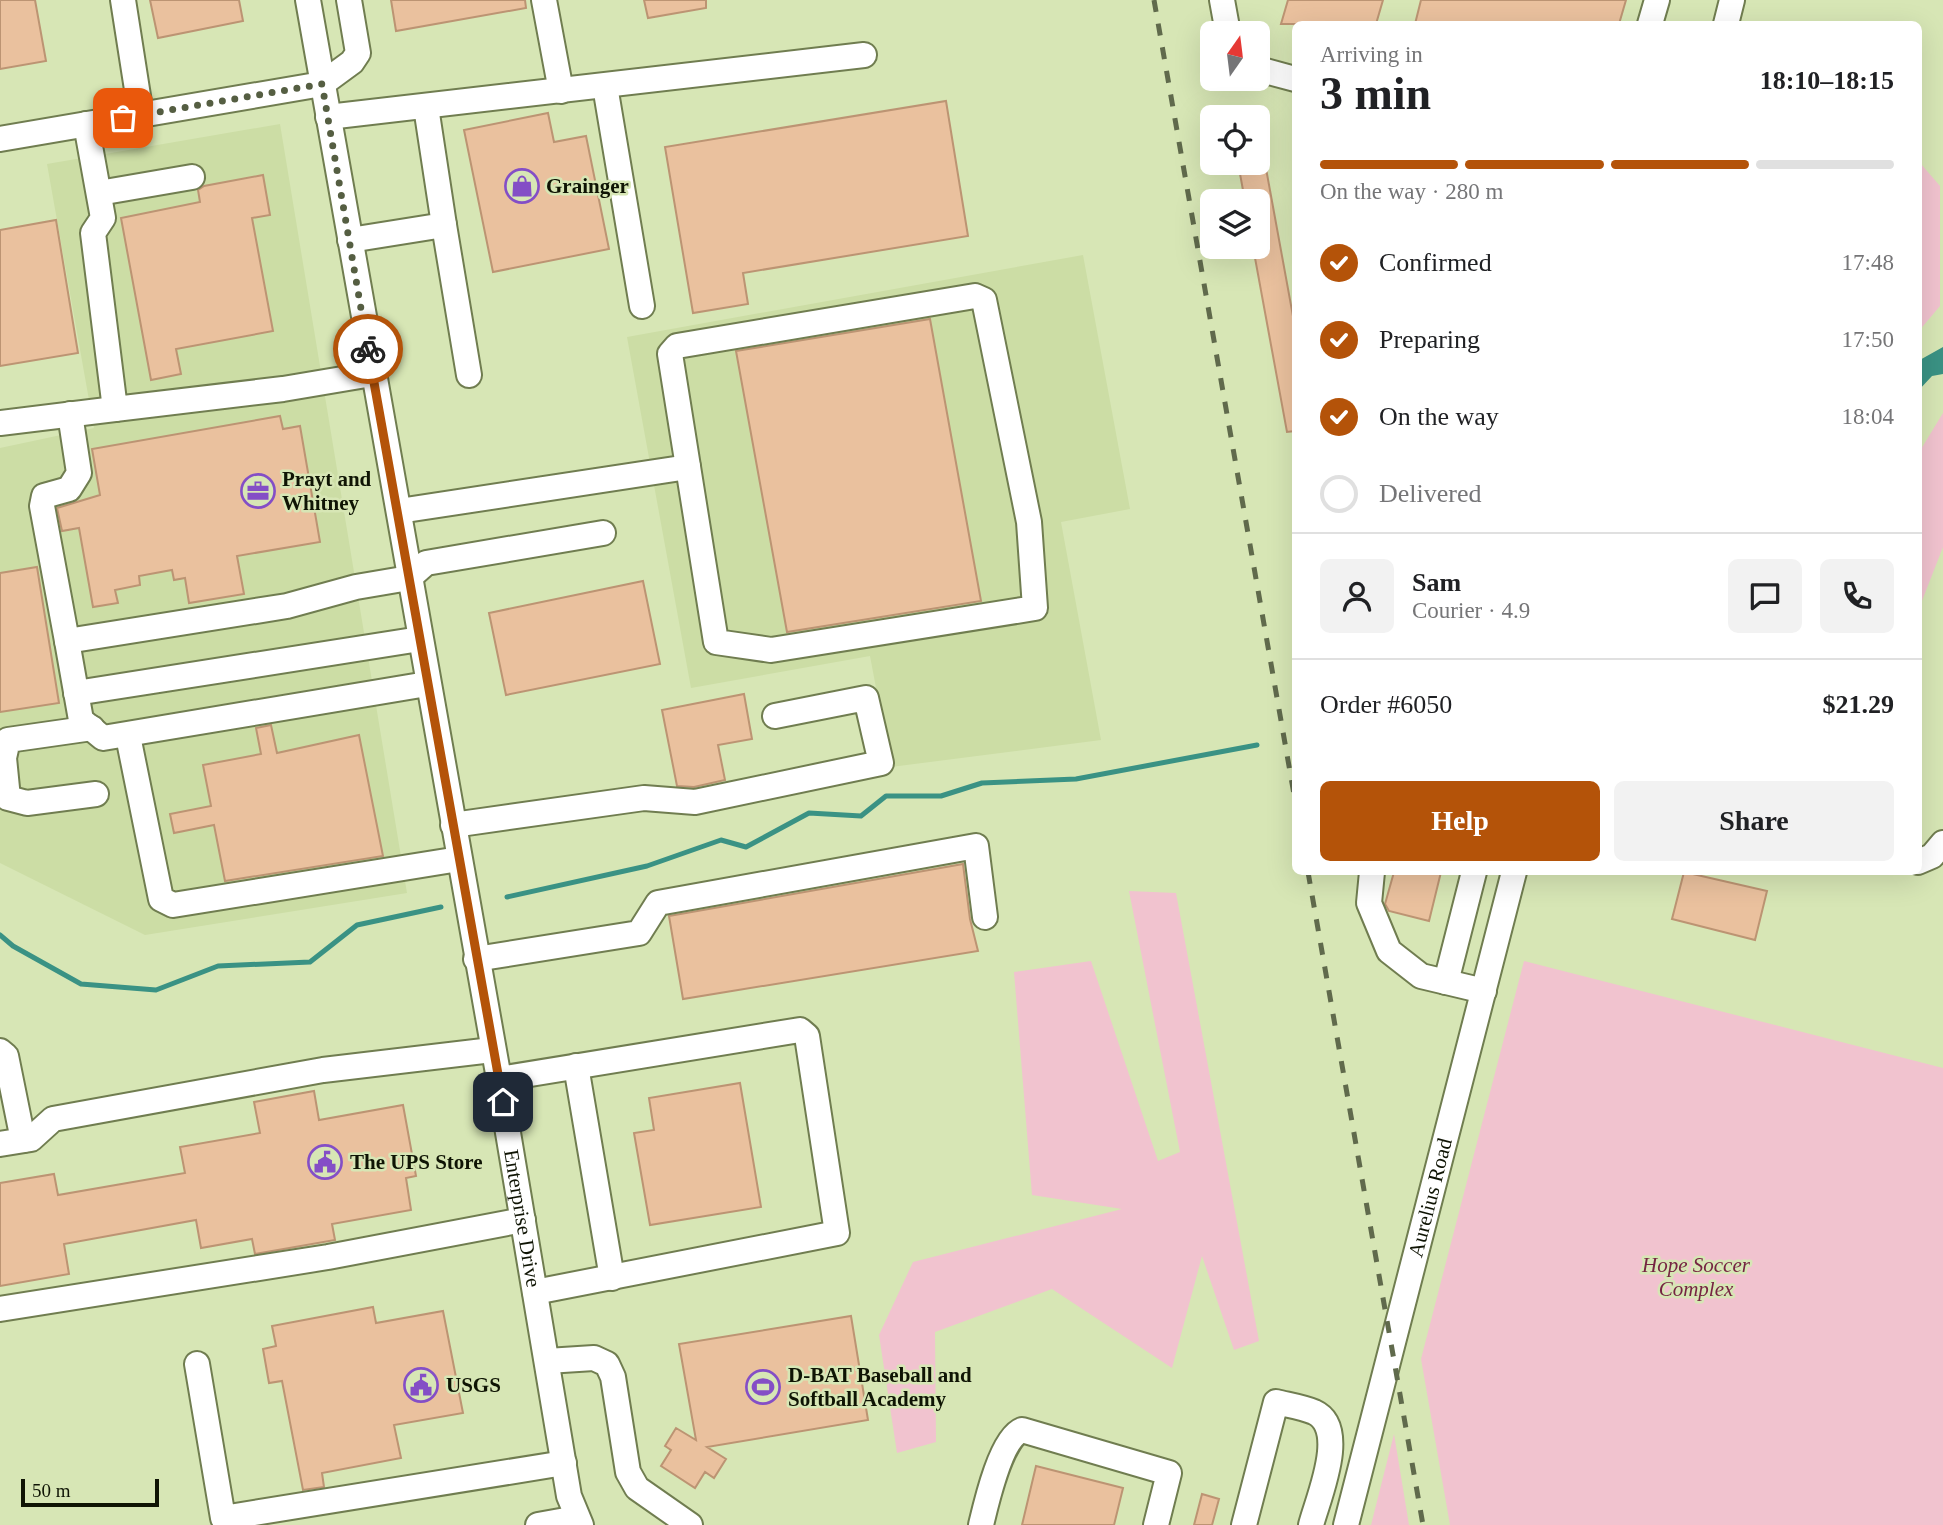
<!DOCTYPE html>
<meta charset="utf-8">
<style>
body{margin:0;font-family:Georgia,serif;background:#f2f2f2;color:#202124;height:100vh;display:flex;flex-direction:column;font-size:26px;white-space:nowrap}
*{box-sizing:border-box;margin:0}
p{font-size:23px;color:#757577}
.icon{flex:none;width:38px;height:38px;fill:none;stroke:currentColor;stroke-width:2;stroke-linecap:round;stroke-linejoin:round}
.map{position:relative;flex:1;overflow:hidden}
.details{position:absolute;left:1292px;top:21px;width:630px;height:854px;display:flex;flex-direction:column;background:#fff;border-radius:10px;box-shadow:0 7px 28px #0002}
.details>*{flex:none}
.needle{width:46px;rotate:14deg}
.controls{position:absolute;left:1200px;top:21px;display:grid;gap:14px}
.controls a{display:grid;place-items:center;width:70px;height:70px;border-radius:10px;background:#fff;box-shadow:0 7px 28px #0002;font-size:35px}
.scale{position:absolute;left:21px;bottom:18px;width:138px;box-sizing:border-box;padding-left:7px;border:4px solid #0f1404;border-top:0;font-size:19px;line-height:24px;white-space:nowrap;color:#0f1404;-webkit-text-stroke:5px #d7e6b5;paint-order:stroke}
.pin{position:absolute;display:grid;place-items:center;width:60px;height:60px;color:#fff;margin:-30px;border-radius:14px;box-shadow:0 4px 10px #0006}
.courier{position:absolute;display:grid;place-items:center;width:70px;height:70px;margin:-35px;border:5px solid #b45309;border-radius:50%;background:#fff;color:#222;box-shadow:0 2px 9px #0007}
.summary em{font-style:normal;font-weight:800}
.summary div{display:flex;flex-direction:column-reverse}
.summary{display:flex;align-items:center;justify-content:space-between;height:119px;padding:0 28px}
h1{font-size:46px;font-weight:800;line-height:52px}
.bar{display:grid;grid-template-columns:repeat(4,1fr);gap:10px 7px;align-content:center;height:84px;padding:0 28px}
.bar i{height:9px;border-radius:5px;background:#e0e0e0}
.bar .current{background:#b45309}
.bar p{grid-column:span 4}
.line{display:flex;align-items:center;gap:18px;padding:0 28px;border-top:2px solid #e0e0e0}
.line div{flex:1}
.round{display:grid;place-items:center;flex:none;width:74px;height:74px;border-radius:10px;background:#f2f2f2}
ol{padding:0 28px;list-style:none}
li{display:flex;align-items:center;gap:21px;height:77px}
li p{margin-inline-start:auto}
li .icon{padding:7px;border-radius:50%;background:#b45309;color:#fff;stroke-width:4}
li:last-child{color:#757577}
li i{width:38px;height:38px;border:4px solid #e0e0e0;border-radius:50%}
.button{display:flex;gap:14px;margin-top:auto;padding:14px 28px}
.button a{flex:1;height:80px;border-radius:10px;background:#b45309;color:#fff;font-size:28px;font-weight:800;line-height:80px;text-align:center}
.button a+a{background:#f2f2f2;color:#202124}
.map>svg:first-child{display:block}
.built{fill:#ccdda5}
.green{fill:#f1c3cf}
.water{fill:#3a9284}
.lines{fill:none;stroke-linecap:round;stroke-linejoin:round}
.stream{stroke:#3a9284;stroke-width:5}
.building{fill:#eac19e;stroke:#bc9473;stroke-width:2}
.minor-casing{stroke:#707d50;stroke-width:28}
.minor{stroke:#fff;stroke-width:24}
.rail{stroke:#606a4c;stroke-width:5;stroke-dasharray:12 12;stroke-linecap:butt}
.done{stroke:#555e42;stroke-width:7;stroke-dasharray:0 12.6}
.route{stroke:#b45309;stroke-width:9}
.labels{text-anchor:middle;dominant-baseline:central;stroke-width:5;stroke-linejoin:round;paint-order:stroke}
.poi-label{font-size:21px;font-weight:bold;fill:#0f1404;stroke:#d7e6b5;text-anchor:start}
.street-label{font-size:21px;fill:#0f1404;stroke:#d7e6b5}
.park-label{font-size:21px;font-style:italic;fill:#752442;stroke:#d7e6b5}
</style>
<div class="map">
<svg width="1943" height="1525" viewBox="0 0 1943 1525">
<rect width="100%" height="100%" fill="#d7e6b5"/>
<!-- built -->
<path class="built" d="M 280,124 L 407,893 L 145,935 L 0,863 L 0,448 L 94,428 L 47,164 Z
M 1083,255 L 1130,509 L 1061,522 L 1101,740 L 891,767 L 870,656 L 691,688 L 627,337 Z"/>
<!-- green -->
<path class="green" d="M 1921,164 L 1940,186 L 1940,306 L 1918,332 L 1918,184 Z
M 1943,413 L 1943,547 L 1918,611 L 1918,454 Z
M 1129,891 L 1176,893 L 1259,1341 L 1234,1350 L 1202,1256 L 1172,1368 L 1052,1289 L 935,1332 L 936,1442 L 897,1453 L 879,1335 L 913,1262 L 1122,1209 L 1032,1195 L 1014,972 L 1091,961 L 1158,1161 L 1180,1152 Z
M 1524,961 L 1943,1068 L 1943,1525 L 1450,1525 L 1421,1359 Z
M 1394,1434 L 1409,1525 L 1371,1525 Z"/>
<!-- water -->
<path class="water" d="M 1943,347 L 1943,374 L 1932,376 L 1918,391 L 1918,361 Z"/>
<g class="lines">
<!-- stream -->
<path class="stream" d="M 507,897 L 647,866 L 721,840 L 746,847 L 809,813 L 861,816 L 886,796 L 941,796 L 982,783 L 1076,779 L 1257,745
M 0,935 L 13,946 L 81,984 L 156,990 L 218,966 L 310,962 L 357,925 L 441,907"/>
</g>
<!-- building -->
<path class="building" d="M 0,0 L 35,0 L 46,61 L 0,69 Z
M 150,0 L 239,0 L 243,21 L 158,38 Z
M 391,0 L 525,0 L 526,8 L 396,31 Z
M 644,0 L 706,0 L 706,8 L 648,18 Z
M 1288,0 L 1383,0 L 1376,24 L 1281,24 Z
M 1421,0 L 1626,0 L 1619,24 L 1415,24 Z
M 946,101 L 968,236 L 743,273 L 748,304 L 693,313 L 665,147 Z
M 548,113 L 554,142 L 586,136 L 609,249 L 493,272 L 464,130 Z
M 1238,163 L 1265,163 L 1295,327 L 1295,431 L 1287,432 L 1253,247 L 1258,247 L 1258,201 L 1245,201 Z
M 263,175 L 270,215 L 252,218 L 273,331 L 176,349 L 181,374 L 151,380 L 121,218 L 200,202 L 198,190 L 204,186 Z
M 56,220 L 78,353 L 0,366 L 0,230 Z
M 930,319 L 981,601 L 787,632 L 736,351 Z
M 280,416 L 283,429 L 300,426 L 320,542 L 237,556 L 244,594 L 189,603 L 185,578 L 174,580 L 172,570 L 139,576 L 140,585 L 115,590 L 118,603 L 93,607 L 79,528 L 62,531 L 57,508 L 100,495 L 92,449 Z
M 37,567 L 59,703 L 0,712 L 0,573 Z
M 643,581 L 660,664 L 506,695 L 489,613 Z
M 744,694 L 752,739 L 718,745 L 725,780 L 694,787 L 677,786 L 662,710 Z
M 271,725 L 277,753 L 359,735 L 383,856 L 225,881 L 214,825 L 174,833 L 170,814 L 211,806 L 203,765 L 261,754 L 256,728 Z
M 963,864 L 970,919 L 978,951 L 683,999 L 669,916 Z
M 1394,872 L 1441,872 L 1429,921 L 1389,911 L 1385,904 Z
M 1684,872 L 1767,891 L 1755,940 L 1672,919 Z
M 740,1083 L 761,1207 L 650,1225 L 634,1133 L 654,1130 L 649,1098 Z
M 314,1091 L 319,1120 L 403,1105 L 416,1176 L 406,1178 L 411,1210 L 332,1224 L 335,1240 L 255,1254 L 252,1239 L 201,1248 L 196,1220 L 64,1244 L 69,1274 L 0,1286 L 0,1183 L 54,1174 L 58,1195 L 185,1173 L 180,1147 L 260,1133 L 254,1102 Z
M 373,1307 L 376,1323 L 443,1311 L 463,1413 L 394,1425 L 401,1458 L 322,1473 L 324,1487 L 303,1490 L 282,1381 L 269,1383 L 263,1349 L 276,1346 L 272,1326 Z
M 851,1316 L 868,1420 L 707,1447 L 726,1459 L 714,1478 L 705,1472 L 695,1488 L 661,1466 L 671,1450 L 665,1446 L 676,1428 L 696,1440 L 679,1344 Z
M 1036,1466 L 1123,1488 L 1114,1525 L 1022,1525 Z
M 1202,1494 L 1219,1499 L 1212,1525 L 1194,1525 Z"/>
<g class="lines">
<!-- minor casing -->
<g class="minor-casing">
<g id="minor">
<path d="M 123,0 L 141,115"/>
<path id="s1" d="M 308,0 L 499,1079 L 569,1496 L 581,1525"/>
<path d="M 544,0 L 561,91"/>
<path d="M 1222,0 L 1228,33"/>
<path d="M 1650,24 L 1657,0"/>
<path d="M 1726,24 L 1732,0"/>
<path d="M 1258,69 L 1295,79"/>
<path d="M 605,86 L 642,306"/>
<path d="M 328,117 L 864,55"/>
<path d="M 86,124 L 103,218 L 93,233 L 115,409 L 283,389 L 372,374"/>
<path d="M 0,139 L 322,84 L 352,62 L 358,53 L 349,0"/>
<path d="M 99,193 L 192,177"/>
<path d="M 444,225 L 469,375"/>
<path d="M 350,240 L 444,225 L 426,107"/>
<path d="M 975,296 L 984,300 L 1029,522 L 1035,608 L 771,650 L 716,642 L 670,354 L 677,346 Z"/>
<path d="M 70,414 L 79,473 L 69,489 L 44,496 L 42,506 L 67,641 L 287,606 L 356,587 L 409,578 L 426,563 L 603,533"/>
<path d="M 0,423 L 115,409"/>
<path d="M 399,511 L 688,467"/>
<path d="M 67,641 L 81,720 L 103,738 L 427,684"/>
<path d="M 76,693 L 420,639"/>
<path d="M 92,728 L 8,740 L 4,758 L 8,798 L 27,803 L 96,794"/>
<path d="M 128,736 L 161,899 L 173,905 L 459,859"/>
<path d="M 453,825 L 644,798 L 695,802 L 881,763 L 866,698 L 775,716"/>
<path d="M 1918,862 L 1932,856 L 1943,843"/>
<path d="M 1372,872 L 1369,903 L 1389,951 L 1421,976 L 1484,991"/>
<path d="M 476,959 L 639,933 L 658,903 L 976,846 L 985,917"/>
<path d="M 1446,982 L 1474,872"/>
<path d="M 0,1051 L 6,1056 L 23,1140"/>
<path d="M 576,1066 L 612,1278"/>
<path d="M 499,1079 L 800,1030 L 807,1036 L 837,1233 L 535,1292"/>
<path d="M 0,1144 L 31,1139 L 53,1119 L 323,1070 L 492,1050"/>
<path d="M 0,1309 L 328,1257 L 523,1220"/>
<path d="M 547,1361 L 594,1358 L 607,1364 L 613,1377 L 628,1472 L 637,1488 L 690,1525"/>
<path d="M 197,1364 L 223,1518 L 564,1463"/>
<path d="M 538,1525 L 577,1518"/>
<path d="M 981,1525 C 986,1504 1001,1438 1022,1430 L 1169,1473 L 1156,1525"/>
<path d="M 1244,1525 L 1276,1402 C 1288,1405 1302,1407 1314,1412 C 1349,1428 1318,1498 1311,1525"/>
<path id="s2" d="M 1346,1525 L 1514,872"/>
</g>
</g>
<!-- minor -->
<use href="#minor" class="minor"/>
<!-- rail -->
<path class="rail" d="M 1154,0 L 1295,800
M 1308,872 L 1423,1525"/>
</g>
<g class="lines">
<!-- done -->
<path class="done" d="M 123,118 L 322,84 L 368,349"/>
<!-- route -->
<path class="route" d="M 368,349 L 503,1102"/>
</g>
<!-- icons -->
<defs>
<g id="shop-ring" transform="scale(1.75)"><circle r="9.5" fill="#d7e6b5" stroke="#844ec6" stroke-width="1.5"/><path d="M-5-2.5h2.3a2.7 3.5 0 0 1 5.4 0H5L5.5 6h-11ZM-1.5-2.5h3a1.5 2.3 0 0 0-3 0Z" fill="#844ec6"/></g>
<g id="office-ring" transform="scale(1.75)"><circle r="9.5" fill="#d7e6b5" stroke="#844ec6" stroke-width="1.5"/><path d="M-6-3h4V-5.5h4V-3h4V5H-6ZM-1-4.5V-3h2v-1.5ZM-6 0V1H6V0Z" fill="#844ec6"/></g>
<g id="civic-ring" transform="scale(1.75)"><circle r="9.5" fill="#d7e6b5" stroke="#844ec6" stroke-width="1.5"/><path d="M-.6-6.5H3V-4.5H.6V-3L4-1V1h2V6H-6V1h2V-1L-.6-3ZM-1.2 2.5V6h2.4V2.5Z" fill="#844ec6"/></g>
<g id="stadium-ring" transform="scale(1.75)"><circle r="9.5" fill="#d7e6b5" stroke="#844ec6" stroke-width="1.5"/><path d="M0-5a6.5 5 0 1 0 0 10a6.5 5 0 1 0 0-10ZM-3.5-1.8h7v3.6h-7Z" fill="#844ec6"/></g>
</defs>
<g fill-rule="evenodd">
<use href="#shop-ring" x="522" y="186"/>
<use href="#office-ring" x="258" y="491"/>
<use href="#civic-ring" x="325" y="1162"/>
<use href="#civic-ring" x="421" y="1385"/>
<use href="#stadium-ring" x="763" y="1387"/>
</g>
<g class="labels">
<!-- poi labels -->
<g class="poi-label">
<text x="546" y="186">Grainger</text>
<text x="282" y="479">Prayt and<tspan x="282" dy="24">Whitney</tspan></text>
<text x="350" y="1162">The UPS Store</text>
<text x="788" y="1375">D-BAT Baseball and<tspan x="788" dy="24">Softball Academy</tspan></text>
<text x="446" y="1385">USGS</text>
</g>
<!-- street labels -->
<g class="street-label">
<text stroke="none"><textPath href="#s2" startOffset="338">Aurelius Road</textPath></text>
<text stroke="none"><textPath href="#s1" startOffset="1237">Enterprise Drive</textPath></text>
</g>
<!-- park labels -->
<g class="park-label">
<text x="1696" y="1265">Hope Soccer<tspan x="1696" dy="24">Complex</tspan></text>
</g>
</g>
</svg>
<div class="controls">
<a><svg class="needle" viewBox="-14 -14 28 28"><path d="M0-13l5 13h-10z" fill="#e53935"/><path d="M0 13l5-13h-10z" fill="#757577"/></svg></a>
<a><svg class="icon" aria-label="locate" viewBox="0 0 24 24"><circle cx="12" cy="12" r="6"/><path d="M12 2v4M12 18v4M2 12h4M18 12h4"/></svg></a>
<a><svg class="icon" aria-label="layers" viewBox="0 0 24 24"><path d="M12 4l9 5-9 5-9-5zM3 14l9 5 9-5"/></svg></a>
</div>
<div class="scale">50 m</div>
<div class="pin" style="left:123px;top:118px;background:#ea580c"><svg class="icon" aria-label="bag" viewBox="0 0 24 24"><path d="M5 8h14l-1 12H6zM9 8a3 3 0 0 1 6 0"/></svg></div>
<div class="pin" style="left:503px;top:1102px;background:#1f2937"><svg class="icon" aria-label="home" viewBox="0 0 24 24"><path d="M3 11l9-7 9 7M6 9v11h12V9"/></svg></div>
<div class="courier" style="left:368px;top:349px"><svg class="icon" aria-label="bike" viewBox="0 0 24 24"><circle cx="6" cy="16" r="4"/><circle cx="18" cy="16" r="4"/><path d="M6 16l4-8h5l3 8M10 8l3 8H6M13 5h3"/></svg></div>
<section class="details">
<div class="summary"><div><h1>3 min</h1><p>Arriving in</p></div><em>18:10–18:15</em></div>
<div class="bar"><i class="current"></i><i class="current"></i><i class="current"></i><i></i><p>On the way · 280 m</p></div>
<ol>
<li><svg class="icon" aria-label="check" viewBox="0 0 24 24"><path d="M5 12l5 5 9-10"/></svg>Confirmed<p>17:48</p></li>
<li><svg class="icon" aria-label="check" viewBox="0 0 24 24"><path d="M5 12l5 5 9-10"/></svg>Preparing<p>17:50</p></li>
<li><svg class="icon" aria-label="check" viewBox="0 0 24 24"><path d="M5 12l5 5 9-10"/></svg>On the way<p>18:04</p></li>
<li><i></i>Delivered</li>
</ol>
<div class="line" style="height:126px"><a class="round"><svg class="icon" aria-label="person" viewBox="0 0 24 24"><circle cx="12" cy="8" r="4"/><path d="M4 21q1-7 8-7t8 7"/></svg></a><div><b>Sam</b><p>Courier · 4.9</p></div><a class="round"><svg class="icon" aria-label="chat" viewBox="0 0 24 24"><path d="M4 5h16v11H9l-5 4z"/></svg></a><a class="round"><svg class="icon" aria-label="phone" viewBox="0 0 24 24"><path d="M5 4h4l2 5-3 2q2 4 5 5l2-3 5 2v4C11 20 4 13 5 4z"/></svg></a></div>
<div class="line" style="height:91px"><div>Order #6050</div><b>$21.29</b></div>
<div class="button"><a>Help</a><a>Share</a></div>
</section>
</div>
